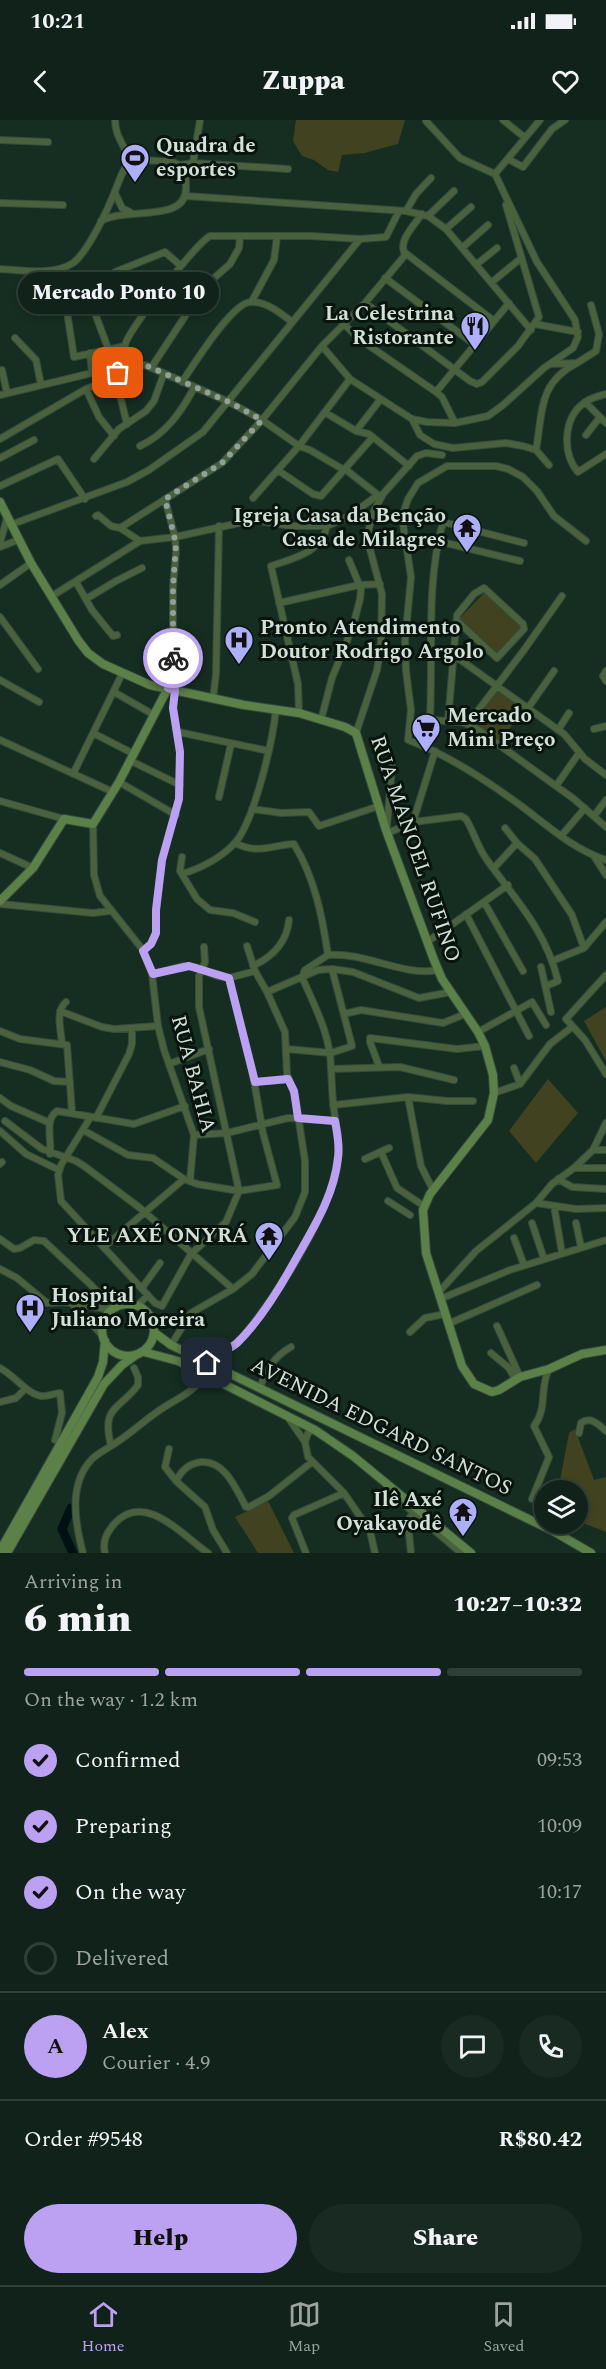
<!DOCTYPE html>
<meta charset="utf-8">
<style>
body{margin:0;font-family:Spectral,serif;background:#192a23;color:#f1f3f6;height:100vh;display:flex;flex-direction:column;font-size:22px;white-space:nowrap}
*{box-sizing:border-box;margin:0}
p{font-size:20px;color:#9ca4a2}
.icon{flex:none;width:33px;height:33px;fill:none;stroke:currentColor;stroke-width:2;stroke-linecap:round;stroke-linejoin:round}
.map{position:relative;height:1433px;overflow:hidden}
.panel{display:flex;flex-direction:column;background:#10221a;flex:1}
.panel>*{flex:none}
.tools{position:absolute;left:534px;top:1360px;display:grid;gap:12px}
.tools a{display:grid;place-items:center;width:54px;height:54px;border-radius:50%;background:#10221a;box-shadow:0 3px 9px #0003,0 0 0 2px #303f39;font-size:30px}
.pin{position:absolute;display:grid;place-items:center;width:51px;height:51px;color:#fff;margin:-26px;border-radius:12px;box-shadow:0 3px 9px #0006}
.courier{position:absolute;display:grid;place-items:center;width:60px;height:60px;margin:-30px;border:4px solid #bca0f2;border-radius:50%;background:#fff;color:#222;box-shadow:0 2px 8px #0007}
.bubble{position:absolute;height:42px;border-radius:21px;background:#10221a;box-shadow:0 3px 9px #0003,0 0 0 2px #303f39;font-size:20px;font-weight:800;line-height:42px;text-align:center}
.headline em{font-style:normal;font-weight:800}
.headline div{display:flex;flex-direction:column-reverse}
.headline{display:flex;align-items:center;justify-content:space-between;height:102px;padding:0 24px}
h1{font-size:39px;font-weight:800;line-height:45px}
.bar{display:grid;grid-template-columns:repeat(4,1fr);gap:9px 6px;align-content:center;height:72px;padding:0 24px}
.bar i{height:8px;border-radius:4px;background:#303f39}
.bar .on{background:#bca0f2}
.bar p{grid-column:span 4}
.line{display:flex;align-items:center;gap:15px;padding:0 24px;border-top:2px solid #303f39}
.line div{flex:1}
.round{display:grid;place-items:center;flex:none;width:63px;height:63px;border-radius:32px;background:#192a23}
ol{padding:0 24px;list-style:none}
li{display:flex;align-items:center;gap:18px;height:66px}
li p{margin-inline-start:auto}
li .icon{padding:6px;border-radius:50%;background:#bca0f2;color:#111;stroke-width:4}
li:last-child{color:#9ca4a2}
li i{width:33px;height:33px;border:3px solid #303f39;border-radius:50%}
.primary-button{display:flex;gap:12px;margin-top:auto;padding:12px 24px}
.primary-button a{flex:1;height:69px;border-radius:36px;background:#bca0f2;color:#111;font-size:24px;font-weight:800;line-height:69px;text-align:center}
.primary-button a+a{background:#192a23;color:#f1f3f6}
.status{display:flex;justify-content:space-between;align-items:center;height:42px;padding:0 30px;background:#10221a;direction:ltr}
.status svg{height:16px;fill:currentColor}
header{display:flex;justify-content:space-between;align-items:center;height:78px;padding:0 24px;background:#10221a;font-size:27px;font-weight:800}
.tab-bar{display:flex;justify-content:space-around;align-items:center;height:84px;border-top:2px solid #303f39;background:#10221a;font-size:16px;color:#9ca4a2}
.tab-bar a{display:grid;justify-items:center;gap:3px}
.tab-bar .on{color:#bca0f2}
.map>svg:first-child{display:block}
.green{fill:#414320}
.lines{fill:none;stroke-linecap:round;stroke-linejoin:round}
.river{stroke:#001114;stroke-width:9}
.street-casing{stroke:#344b3f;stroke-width:8}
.secondary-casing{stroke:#344b3f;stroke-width:10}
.street{stroke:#4a613e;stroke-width:6}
.secondary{stroke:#5c8148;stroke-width:8}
.done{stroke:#90a298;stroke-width:6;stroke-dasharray:0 10.8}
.route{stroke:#bca0f2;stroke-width:8}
.labels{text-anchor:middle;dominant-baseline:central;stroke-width:6;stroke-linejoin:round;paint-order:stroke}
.poi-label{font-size:21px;font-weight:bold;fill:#d2e1d8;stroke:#09140e;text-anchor:start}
.street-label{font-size:21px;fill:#d2e1d8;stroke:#09140e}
</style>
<div class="status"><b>10:21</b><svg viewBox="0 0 49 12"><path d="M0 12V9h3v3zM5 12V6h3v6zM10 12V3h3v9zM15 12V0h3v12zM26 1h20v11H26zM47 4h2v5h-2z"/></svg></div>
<header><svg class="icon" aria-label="back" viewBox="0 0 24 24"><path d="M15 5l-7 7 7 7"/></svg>Zuppa<svg class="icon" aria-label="heart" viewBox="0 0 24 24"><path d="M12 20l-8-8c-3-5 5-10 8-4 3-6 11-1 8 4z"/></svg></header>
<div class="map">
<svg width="606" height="1433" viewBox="0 0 606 1433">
<rect width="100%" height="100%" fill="#162e22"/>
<!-- green -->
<path class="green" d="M 296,0 L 405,0 L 398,24 L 364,33 L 342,35 L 338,52 L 328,50 L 314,40 L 302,36 L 293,21 Z
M 485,472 L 524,509 L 497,538 L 457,501 Z
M 497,569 L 524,587 L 501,622 L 473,603 Z
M 606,887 L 606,941 L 584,901 Z
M 548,959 L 578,993 L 536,1043 L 509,1011 Z
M 575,1309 L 594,1360 L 606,1357 L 606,1412 L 578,1401 L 578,1371 L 558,1371 L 569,1313 Z
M 268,1381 L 294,1433 L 258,1433 L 235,1397 Z"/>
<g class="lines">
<!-- river -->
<path class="river" d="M 71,1388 L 62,1409 L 73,1433"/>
<!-- street casing -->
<g class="street-casing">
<path id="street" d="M 115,0 C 115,19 128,28 130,44
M 503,0 L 524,17
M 0,20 L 48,22
M 508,39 L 523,47 L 552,9 L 565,0
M 193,43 L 200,0
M 181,45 L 193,43 L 288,49
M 495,54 L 540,0
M 115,73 L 122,88 L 130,92
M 186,76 L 406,91 L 428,96 L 446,109 L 531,210
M 0,83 L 63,85
M 406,91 L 416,74 L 431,58
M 422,94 C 415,104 399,120 404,132 L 494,201
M 428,96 L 454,71
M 446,109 L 471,87
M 463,127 L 488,105
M 477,144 L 497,128
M 0,149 C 23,150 53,156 73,143 C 88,132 108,89 115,71 C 119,62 122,49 130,43 C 138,39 149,40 158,41 C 167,41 176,41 183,48 C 186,54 186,60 186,67 C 187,104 127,86 101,101
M 115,152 L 165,132 L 181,146
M 385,158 L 474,224
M 492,162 L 520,139
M 90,180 L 108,228
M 252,181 L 274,140 L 277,117
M 365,183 L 470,261 L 477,264 L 482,262 L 518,226 L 539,197 L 506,85
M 67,192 L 74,237 L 125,226
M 344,204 L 358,218 L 436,272 L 442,277 L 455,303
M 535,204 L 578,212
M 15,218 L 36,240 L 41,265
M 322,226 L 350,259 L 412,299 L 420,315 L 434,324 L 453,328 L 506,323 L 523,326 L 536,330 L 549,345
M 90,233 L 92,253
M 550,244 L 577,243 L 596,231 L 599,214 L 591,185
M 127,248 C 126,241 123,232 125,225 C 129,209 195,125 210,116 L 311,116 L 360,119
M 151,248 L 205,166 L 230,144 L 239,128 L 240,116
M 2,250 L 7,273
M 115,255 L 127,304
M 182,262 C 193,246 232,182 251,182 C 266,181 282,194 292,202
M 86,269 L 99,297 L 114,316
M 436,272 L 509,183
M 606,274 C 598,276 590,278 584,283 C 563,298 562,334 578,352 L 606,334
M 0,275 L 92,253 L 145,245 L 229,282 L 262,300 L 299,326 L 310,330 L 344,350
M 585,282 L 606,303
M 326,293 L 356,311 L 369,314 L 409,346
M 412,299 L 427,302 L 455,303 L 488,296 L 503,285 L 544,248 L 573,228 L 578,217 L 575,200 L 537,142 L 495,54 L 460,38 L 426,1
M 356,311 L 380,280
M 586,315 L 600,297
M 0,319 L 86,269 L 104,262 L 120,250
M 140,326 C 166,314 181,292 194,268
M 536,330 C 543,291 538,263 577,243
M 0,338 L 34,320
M 94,339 L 119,309 L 146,291 L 154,281 L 164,253
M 345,349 L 378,375
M 279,351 L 313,374 L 321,376 L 373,317
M 0,366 L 58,339 L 85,379
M 253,378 L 299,326 L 350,259
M 165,379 L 175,417 L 176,432 L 173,467 L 173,538 L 168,568
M 96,396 L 98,395 L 111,406 L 120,408 L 140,421
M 10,405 L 127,362 L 149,350 L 203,312 L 360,119 L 386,117 L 399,91
M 120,408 L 222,343 L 262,300 L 322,226 L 365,183 L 406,134
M 438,421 L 520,441
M 586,421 L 554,396 L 537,371 L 523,357 L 508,349 L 496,346 L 447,346 L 418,363 L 408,379 L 402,397 L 411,457 L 405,521 L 406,551 L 411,590 L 408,620 C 449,635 489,662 524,688 C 550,708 575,730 606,740
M 0,423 L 7,398
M 0,427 L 18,420
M 76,462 L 92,490 L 113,516 L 117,515
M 0,465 L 31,443
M 52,476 L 140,421 L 175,417 L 253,400 L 291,406 L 327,406 L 349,396 L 378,375 L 380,377
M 86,479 L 116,461 L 142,448
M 279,483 L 359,465 L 380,464
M 0,497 L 38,549
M 455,536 L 564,614 L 585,639 L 606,655
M 606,551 L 603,556 L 606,561
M 0,560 L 39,582
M 114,572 L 154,595
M 213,579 L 216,554 L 219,406
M 528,588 L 554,551
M 299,593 L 298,564 L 271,446 C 294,438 321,433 327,406
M 321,600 L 332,558 L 353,506 L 360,479 L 361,469 L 349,440
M 431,600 L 461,602 L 473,606 L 574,679 L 606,707
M 448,601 L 457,495 L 474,474 L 484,468 L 523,504 L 524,509 L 497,538 L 457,501
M 468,604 L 524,530 L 562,476
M 594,609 L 606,606
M 558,610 L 569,593
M 178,612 L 269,631
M 93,613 L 134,634
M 356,613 L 377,550 L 381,522 L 382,474 L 367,418 L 372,395 L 383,374 L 417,336 L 426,333 L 442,335
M 0,620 L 113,672
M 428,627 C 436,554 423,473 443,402 L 524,423
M 131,641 L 180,665
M 73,654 L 122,554
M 119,662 L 176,695
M 556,666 L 579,633
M 219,677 L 231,624
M 0,681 L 64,699
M 252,689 L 281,693 L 309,692 L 319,706 L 379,686
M 594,696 L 606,680
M 413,702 L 435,631
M 93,704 L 94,755 L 100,776 L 143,830 L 152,854 L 158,906 L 164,930 L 194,1015 L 190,1061
M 387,706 L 392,647
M 505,708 L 517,723 L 535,739 L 572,795 L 584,828
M 388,713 L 413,702 L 461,696 L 466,699 C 474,712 478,728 487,740 C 516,780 546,811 558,861 L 546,866
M 561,716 L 585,688
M 235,723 C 259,735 271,725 294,724 C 315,759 322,795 328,835 L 305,850 L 302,857 C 315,887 331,916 331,949 L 400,947 L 454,960
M 0,733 L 33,748
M 594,736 L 606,755
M 182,737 L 180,751 L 197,779 L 210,790 L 233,793 L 255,802
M 494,748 L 517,723
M 182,754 C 201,748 219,739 233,725 C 254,705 273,619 276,589
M 484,782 L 523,851
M 0,784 L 93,793 L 110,791
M 466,794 L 529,916
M 427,822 L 508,765
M 143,830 L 151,824 L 156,813 L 156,790 L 162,740 L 179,679 L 180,632 L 173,588 L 175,570
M 328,835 C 366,832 404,857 438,850
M 552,841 L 584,828 L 606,802
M 253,846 C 272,837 287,822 289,800
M 541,847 L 551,892
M 152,854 L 183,846 L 195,847 L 217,856 L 229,858 L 255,851
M 606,855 L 566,899 L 585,920 L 606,954
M 267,872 L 318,850 L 332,849 L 353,852 L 419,878 L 451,872
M 60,891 L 102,907 L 114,909 L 158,906
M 344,894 L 361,890 L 443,903 L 465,894
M 0,911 L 20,919 L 67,925 L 72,992
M 478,912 L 532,882 L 546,905
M 62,923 C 61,910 55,891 66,882
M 287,929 L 331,933 L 352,926 L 332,849
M 0,942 L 30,950 L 54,961 L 70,962
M 169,944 L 209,929
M 379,946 L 370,922 L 370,918 L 457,929 L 485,926
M 514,948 L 520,964
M 255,962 L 288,959
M 494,973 L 520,964 L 550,924 L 572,907
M 408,977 L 421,1046 L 433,1070
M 0,978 L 11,986 L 50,1003
M 333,985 L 408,977 L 447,981 L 473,981
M 90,998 L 61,1045 L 58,1055 L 61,1081 L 155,1183 L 162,1186 L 191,1134 L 226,1102 L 239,1071 L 199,887 L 199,856 L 205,842 L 204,827
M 96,998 L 129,934 L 132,924 L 132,908
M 5,1001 L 42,1029 L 76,1041 L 84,1046 L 140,1088 L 233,1169
M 83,1010 L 128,1035 L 153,1038 L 184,1059 L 197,1064 L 239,1071 L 277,1065 L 263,1013 L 252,949 L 229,858
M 0,1011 L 26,1034 L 59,1050
M 194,1015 L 227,1013 L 288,998 L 335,1001
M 593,1030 L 606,1003
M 381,1032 L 397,1068 L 424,1086
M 50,1034 C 52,1019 44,1000 57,991 L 134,1004 L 185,986
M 365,1039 L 389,1028
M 0,1044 L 2,1042
M 574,1048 L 606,1048
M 558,1059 L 572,1067 L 606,1069
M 388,1081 L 410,1095
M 536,1083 L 576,1089 L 606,1088
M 554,1086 L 562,1133
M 532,1103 L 544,1139
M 576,1103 L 581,1127
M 514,1118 L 524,1145
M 0,1119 L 14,1129 L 20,1128 L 34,1120 L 44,1121 L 91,1165 L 114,1189
M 104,1127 L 184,1059
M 0,1149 L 17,1158 L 47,1183 L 65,1182 L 112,1190
M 142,1168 L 160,1143
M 438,1173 L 476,1131 L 536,1083 L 552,1064 L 574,1048 L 593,1030 L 606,1030
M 440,1179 L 510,1150 L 606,1120
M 71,1183 L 103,1216
M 137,1186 L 148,1175
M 448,1204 L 537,1165
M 497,1206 L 520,1257
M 410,1212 L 425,1198 L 445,1194
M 171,1225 L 191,1193 L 233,1169 L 252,1154 L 295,1097 L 305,1072 L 305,1041 L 295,976 L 287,954 L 285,912 L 267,872 L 255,851 L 247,826
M 491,1233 L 509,1248 L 515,1259
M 207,1243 C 217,1231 230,1231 240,1220 C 276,1177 333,1092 338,1036 C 340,1021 336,1005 334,990 C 332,977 332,963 331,949
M 0,1248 C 15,1256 27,1274 41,1276 C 48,1277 54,1273 60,1273 L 62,1293 L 55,1320
M 259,1269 C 267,1250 273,1237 291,1227
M 0,1282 L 16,1278 L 25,1269
M 287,1296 L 305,1322
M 314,1310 L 308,1313 L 305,1322 L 308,1337 L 344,1373 L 370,1411 L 375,1433
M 579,1313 L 581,1303 C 591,1296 598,1304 606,1311
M 111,1326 C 128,1316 141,1303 157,1292 C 173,1280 195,1273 205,1254
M 169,1329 L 165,1347 L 176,1361 L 205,1387 L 213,1410 L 227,1433
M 176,1361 C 182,1350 188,1344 201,1342 C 225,1340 236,1369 246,1387 L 249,1387 L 269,1376 L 312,1342
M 394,1373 L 407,1387 L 461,1433
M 532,1379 L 549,1337 L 534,1306 C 548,1288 539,1268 549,1249
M 83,1433 C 75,1403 68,1364 92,1339 C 97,1334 105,1330 111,1326 C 101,1285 119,1291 138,1265 L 138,1257 L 134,1248
M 105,1433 C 102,1421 107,1412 115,1403 C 145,1371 182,1415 208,1433
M 306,1433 L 292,1398 L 294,1395 L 344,1373
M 411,1433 L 408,1404 L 410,1397 L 415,1394"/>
</g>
<!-- secondary casing -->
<g class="secondary-casing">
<path id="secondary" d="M 0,382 L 31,443 L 78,520 L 88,533 L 103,544 L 150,565 L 244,585 L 299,593 L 345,607 L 356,613 L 386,710 L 434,840 L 442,859 L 478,912 L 485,926 L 493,955 L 494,973 L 488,1000 L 430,1074 L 423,1090 L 426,1133 L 462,1246 L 474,1264 L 492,1272 L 499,1270 L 520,1257 L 549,1249 L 582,1234 L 606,1230
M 0,781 L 33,748 L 64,699 L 93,704 L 119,662 L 168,568
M102 1210a26 26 0 1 1 52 0a26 26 0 1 1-52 0Z
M 155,1213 L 171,1225 L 553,1411 L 591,1433
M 144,1232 L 178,1241 L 315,1310 L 353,1336 L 471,1433
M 0,1431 L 98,1257 L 103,1242 L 105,1221
M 7,1433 L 104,1264 L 122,1245 L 136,1235"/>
</g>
<!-- street -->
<use href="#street" class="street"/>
<!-- secondary -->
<use href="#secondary" class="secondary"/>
</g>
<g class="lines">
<!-- done -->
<path class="done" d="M 118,253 L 121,250 L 145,245 L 229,282 L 262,300 L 222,343 L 165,379 L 176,424 L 173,467 L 173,538"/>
<!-- route -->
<path class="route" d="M 173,538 L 168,568 L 175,570 L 173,588 L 180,632 L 179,679 L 162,740 L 156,790 L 156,813 L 151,824 L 143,831 L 153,854 L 189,846 L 229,858 L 255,962 L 288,959 L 294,971 L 298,998 L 335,1001 C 337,1013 340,1025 338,1038 C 334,1077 312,1110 293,1144 C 278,1171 260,1201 237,1223 C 227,1232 216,1231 207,1243"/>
</g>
<!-- icons -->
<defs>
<g id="stadium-pin" transform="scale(1.5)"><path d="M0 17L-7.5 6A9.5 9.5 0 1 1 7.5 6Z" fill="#adaffb" stroke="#09140e"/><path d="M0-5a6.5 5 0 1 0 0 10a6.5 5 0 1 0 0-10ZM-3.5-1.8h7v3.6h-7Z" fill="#111"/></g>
<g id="restaurant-pin" transform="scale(1.5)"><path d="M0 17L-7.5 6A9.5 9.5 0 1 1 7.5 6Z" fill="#adaffb" stroke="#09140e"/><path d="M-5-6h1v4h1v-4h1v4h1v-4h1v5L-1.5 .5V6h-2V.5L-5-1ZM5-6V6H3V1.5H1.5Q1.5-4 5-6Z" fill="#111"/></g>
<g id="temple-pin" transform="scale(1.5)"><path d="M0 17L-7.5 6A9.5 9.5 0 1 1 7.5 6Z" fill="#adaffb" stroke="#09140e"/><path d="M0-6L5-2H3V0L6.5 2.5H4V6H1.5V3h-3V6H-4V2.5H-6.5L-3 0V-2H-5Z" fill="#111"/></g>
<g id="hospital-pin" transform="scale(1.5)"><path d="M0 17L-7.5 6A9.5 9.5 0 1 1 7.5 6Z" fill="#adaffb" stroke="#09140e"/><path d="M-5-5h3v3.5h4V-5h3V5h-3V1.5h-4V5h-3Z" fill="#111"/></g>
<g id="supermarket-pin" transform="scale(1.5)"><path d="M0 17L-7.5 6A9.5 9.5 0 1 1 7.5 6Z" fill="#adaffb" stroke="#09140e"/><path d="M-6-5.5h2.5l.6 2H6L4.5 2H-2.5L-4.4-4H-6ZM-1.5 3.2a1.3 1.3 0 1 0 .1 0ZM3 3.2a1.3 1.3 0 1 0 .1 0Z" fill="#111"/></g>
</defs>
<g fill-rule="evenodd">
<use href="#stadium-pin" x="135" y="38"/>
<use href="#restaurant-pin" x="475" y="206"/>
<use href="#temple-pin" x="467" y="408"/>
<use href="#hospital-pin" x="239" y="520"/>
<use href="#supermarket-pin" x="426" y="608"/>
<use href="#temple-pin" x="269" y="1116"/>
<use href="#hospital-pin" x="30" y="1188"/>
<use href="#temple-pin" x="463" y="1392"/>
</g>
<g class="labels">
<!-- poi labels -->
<g class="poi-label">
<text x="156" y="26">Quadra de<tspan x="156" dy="24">esportes</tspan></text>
<text x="454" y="194" text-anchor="end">La Celestrina<tspan x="454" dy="24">Ristorante</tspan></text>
<text x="446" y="396" text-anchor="end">Igreja Casa da Benção<tspan x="446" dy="24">Casa de Milagres</tspan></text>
<text x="260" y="508">Pronto Atendimento<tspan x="260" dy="24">Doutor Rodrigo Argolo</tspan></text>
<text x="447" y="596">Mercado<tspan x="447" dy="24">Mini Preço</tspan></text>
<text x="248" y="1116" text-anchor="end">YLE AXÉ ONYRÁ</text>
<text x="51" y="1176">Hospital<tspan x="51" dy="24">Juliano Moreira</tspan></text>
<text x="442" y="1380" text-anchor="end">Ilê Axé<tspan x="442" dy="24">Oyakayodê</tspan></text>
</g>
<!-- street labels -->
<g class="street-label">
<text transform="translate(415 729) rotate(71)">RUA MANOEL RUFINO</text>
<text transform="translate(193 954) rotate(75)">RUA BAHIA</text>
<text transform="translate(381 1307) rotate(26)">AVENIDA EDGARD SANTOS</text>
</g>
</g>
</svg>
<div class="tools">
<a><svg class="icon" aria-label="layers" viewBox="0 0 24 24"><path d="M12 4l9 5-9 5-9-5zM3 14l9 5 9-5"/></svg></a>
</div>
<div class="pin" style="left:118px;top:253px;background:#ea580c"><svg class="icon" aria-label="bag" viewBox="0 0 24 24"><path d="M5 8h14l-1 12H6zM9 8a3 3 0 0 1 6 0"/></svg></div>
<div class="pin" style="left:207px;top:1243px;background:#1f2937"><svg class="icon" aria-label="home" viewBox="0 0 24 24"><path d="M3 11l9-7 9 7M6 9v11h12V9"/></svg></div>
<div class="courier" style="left:173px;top:538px"><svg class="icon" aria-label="bike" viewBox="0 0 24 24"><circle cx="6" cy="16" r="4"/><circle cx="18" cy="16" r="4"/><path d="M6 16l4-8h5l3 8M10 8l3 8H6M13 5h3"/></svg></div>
<div class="bubble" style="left:18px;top:152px;width:201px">Mercado Ponto 10</div>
</div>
<section class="panel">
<div class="headline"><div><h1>6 min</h1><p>Arriving in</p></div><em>10:27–10:32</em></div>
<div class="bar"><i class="on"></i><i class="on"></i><i class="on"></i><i></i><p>On the way · 1.2 km</p></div>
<ol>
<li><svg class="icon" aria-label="check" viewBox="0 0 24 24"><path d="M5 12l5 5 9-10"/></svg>Confirmed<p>09:53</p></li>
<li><svg class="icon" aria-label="check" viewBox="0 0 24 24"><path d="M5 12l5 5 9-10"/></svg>Preparing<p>10:09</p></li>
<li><svg class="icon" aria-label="check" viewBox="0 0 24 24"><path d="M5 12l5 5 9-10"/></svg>On the way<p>10:17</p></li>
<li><i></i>Delivered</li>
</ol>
<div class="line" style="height:108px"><b class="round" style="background:#bca0f2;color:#111">A</b><div><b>Alex</b><p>Courier · 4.9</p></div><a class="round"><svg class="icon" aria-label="chat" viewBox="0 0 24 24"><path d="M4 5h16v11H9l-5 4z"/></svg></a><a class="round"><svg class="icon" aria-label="phone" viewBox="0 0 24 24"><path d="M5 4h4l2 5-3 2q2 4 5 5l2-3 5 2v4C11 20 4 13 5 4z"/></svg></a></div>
<div class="line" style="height:78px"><div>Order #9548</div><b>R$80.42</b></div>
<div class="primary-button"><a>Help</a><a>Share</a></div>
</section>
<nav class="tab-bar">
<a class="on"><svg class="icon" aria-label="home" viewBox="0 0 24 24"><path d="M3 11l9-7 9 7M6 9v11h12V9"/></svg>Home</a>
<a><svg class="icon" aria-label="map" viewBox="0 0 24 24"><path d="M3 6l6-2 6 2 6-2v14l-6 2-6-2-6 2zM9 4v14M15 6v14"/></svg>Map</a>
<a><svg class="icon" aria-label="saved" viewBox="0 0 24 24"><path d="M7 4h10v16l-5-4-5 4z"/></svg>Saved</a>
</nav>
